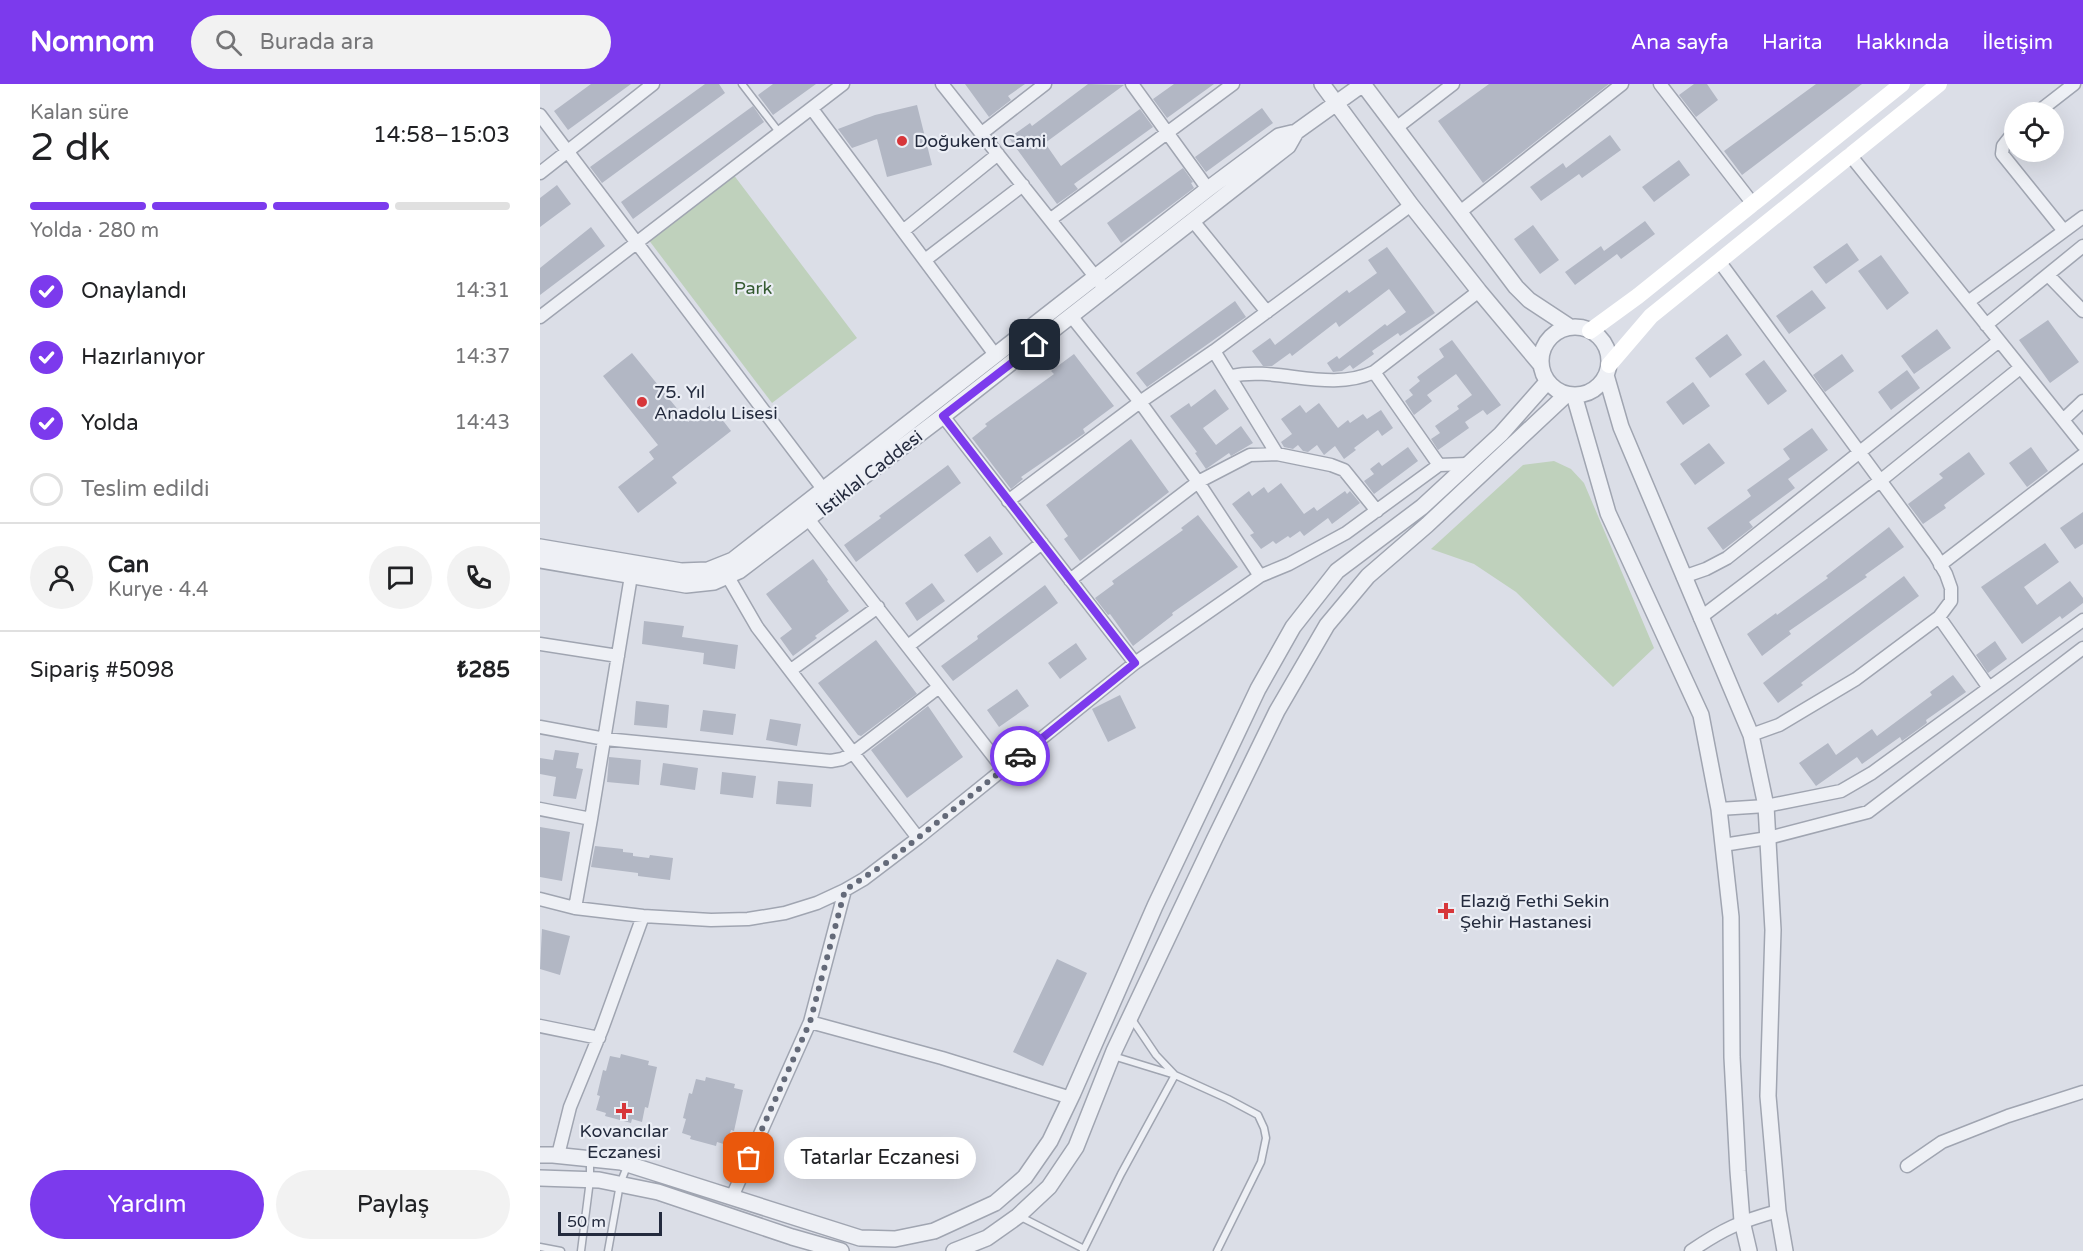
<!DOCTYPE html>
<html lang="tr">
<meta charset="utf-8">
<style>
body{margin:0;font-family:"Varela Round",sans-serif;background:#f2f2f2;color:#202124;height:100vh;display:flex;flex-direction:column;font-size:22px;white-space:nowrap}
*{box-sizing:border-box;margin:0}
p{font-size:20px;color:#757577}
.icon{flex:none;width:33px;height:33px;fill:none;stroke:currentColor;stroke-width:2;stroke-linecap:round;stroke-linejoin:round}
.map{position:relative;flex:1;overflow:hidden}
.details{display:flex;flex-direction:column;background:#fff;width:540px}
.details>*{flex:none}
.fabs{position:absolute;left:1464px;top:18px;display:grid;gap:12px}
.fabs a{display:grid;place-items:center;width:60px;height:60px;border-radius:50%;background:#fff;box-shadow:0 6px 24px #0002;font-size:30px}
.scale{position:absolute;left:18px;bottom:15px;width:104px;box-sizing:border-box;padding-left:6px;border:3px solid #242b3e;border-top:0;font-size:16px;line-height:21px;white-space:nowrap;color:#242b3e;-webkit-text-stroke:4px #ebeef5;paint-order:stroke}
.pin{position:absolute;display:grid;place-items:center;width:51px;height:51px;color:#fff;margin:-26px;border-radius:12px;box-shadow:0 3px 9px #0006}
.courier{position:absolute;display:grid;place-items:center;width:60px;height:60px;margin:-30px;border:4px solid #7c3aed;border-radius:50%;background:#fff;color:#222;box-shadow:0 2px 8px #0007}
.bubble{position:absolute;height:42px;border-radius:21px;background:#fff;box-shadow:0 6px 24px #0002;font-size:20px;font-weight:600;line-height:42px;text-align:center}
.summary em{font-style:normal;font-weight:600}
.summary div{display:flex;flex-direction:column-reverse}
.summary{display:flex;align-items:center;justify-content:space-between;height:102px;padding:0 30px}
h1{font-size:39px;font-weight:600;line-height:45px}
.bar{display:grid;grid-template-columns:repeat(4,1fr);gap:9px 6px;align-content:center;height:72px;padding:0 30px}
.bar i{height:8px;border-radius:4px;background:#e0e0e0}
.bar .on{background:#7c3aed}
.bar p{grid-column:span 4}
.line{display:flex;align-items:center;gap:15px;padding:0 30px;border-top:2px solid #e0e0e0}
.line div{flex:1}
.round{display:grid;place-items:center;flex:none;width:63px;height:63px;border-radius:32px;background:#f2f2f2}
ol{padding:0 30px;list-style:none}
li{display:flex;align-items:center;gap:18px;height:66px}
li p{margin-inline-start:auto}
li .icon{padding:6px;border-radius:50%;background:#7c3aed;color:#fff;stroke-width:4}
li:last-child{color:#757577}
li i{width:33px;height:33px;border:3px solid #e0e0e0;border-radius:50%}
.primary-button{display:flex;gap:12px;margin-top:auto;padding:12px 30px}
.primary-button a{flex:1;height:69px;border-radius:36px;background:#7c3aed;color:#fff;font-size:24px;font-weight:600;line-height:69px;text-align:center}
.primary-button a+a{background:#f2f2f2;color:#202124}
header{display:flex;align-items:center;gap:36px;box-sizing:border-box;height:84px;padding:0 30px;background:#7c3aed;color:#fff}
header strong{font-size:28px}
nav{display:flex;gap:33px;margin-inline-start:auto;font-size:21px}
.search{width:420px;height:54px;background:#f2f2f2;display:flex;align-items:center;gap:15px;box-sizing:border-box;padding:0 21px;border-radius:33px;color:#757577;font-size:22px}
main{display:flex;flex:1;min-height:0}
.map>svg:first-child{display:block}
.green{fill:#bfd1bc}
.building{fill:#b2b7c4}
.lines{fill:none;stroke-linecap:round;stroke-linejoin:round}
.service-casing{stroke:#a0a5b1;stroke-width:9}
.minor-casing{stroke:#a0a5b1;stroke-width:15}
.tertiary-casing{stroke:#a0a5b1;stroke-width:18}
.service{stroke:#eef0f5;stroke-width:6}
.minor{stroke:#eef0f5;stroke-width:12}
.tertiary{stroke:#eef0f5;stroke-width:15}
.secondary{stroke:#fff;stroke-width:16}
.done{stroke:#646a79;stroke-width:6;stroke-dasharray:0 10.8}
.route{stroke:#7c3aed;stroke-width:8}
.poi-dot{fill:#d7363a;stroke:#ebeef5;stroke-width:2}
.labels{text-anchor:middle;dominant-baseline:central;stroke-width:4.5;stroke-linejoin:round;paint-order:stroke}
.poi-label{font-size:18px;fill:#242b3e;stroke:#ebeef5;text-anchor:start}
.park-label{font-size:18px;fill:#345a31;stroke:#ebeef5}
.street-label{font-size:18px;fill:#242b3e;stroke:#ebeef5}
</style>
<header>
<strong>Nomnom</strong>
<div class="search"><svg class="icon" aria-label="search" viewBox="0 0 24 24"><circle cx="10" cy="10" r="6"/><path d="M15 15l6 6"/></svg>Burada ara</div>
<nav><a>Ana sayfa</a><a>Harita</a><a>Hakkında</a><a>İletişim</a></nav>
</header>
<main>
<section class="details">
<div class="summary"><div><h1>2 dk</h1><p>Kalan süre</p></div><em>14:58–15:03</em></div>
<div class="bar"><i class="on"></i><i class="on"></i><i class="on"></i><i></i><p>Yolda · 280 m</p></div>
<ol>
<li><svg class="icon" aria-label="check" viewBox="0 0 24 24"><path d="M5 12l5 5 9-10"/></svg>Onaylandı<p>14:31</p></li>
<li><svg class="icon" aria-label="check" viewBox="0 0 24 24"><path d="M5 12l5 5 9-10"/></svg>Hazırlanıyor<p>14:37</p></li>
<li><svg class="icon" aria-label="check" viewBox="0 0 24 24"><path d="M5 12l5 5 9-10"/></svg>Yolda<p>14:43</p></li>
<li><i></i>Teslim edildi</li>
</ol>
<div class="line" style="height:108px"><a class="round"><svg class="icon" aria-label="person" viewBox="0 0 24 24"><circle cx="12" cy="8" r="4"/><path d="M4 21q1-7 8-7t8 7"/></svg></a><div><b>Can</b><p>Kurye · 4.4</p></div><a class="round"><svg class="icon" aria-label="chat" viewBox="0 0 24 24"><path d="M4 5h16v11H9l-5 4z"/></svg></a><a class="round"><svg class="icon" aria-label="phone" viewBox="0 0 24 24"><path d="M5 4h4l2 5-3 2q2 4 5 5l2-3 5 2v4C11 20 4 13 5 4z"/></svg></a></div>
<div class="line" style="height:78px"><div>Sipariş #5098</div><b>₺285</b></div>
<div class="primary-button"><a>Yardım</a><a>Paylaş</a></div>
</section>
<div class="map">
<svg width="1543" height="1167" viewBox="0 0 1543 1167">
<rect width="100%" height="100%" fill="#dbdee7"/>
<!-- green -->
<path class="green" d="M 193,90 L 317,254 L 232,319 L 108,155 Z
M 1014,377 L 1031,385 L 1044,399 L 1114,564 L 1073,603 L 976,508 L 934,480 L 891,465 L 983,381 Z"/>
<!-- building -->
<path class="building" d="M 51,0 L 91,0 L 28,46 L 14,27 Z
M 165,0 L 179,0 L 185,9 L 62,99 L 50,83 Z
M 233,0 L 276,0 L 233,31 L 218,11 Z
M 425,0 L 485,0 L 468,12 L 471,16 L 449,33 Z
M 548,0 L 584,1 L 505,59 L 521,82 L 600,25 L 613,43 L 534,100 L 538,105 L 517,120 L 469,54 L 490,39 L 492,42 Z
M 634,0 L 674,0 L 627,34 L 613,15 Z
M 949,0 L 1069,0 L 943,99 L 898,37 Z
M 1154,0 L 1167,0 L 1178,16 L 1156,33 L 1139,11 Z
M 1276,0 L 1322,0 L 1202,91 L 1184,67 Z
M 377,21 L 392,81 L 347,93 L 337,55 L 312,64 L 298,45 L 335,31 Z
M 213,22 L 224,38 L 93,135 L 81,118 Z
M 722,24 L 733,39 L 666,88 L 655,73 Z
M 1070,51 L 1081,66 L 1042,94 L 1039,90 L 1001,117 L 990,103 L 1023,79 L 1026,84 Z
M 1139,76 L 1150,91 L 1114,118 L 1102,103 Z
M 643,84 L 653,98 L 651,99 L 654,104 L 581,159 L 567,139 Z
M 17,101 L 31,120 L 0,143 L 0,114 Z
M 1105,137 L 1115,150 L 1081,175 L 1077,170 L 1035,201 L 1025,188 L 1061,162 L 1064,167 Z
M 993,141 L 1019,176 L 1000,190 L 974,155 Z
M 51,143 L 65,162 L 0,211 L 0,184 Z
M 1307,159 L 1319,176 L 1286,200 L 1273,183 Z
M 847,163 L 895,229 L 860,252 L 858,249 L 832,267 L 834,270 L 813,285 L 810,281 L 802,287 L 793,288 L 787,279 L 797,272 L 799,275 L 845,240 L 847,242 L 866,228 L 849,205 L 799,243 L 796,238 L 752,272 L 750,269 L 732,282 L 723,282 L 712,267 L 730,254 L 735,261 L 807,206 L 809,209 L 837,189 L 828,176 Z
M 1341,171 L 1369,209 L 1347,226 L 1318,187 Z
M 1272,206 L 1286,224 L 1249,250 L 1236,232 Z
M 695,217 L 706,233 L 607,303 L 596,289 Z
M 1508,236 L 1539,278 L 1510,299 L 1479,256 Z
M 1397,245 L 1411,264 L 1374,290 L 1361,272 Z
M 1187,250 L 1202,271 L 1170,294 L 1155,274 Z
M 912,256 L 961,321 L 947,331 L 943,326 L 925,338 L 929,344 L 898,366 L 891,355 L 900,349 L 895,342 L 919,325 L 917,322 L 932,311 L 916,290 L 887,311 L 892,317 L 874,331 L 865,317 L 873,311 L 869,306 L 880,297 L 877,293 L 904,273 L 899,265 Z
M 92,269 L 148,338 L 171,321 L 191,347 L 132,393 L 137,399 L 98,429 L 78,403 L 114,375 L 109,368 L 118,361 L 63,292 Z
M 534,270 L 574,322 L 543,345 L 545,349 L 481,393 L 483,395 L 471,405 L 432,354 L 447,342 L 445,340 L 514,290 L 511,287 Z
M 1302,270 L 1314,287 L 1285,308 L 1273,291 Z
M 1224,276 L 1247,307 L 1228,321 L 1205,290 Z
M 1367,286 L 1380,304 L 1351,326 L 1338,308 Z
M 1153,298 L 1170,322 L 1143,341 L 1126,318 Z
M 675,305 L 689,325 L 663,344 L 676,361 L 701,342 L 713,359 L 691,372 L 689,369 L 666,385 L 655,369 L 657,368 L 630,332 L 649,319 L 651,323 Z
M 779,319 L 798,344 L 808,336 L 810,339 L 823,330 L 827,335 L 841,326 L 853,344 L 842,352 L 838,346 L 814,364 L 816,366 L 804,375 L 795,362 L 784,371 L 777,361 L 768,368 L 763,367 L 758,361 L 753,365 L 744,363 L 741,358 L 752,350 L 741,335 L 760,321 L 766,329 Z
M 1272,344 L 1288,366 L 1248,395 L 1255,404 L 1209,438 L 1213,443 L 1183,466 L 1167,444 L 1211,412 L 1207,406 L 1250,375 L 1243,365 Z
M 591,355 L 629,408 L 540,477 L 524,455 L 528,452 L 506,421 Z
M 1169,359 L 1185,379 L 1155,401 L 1140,380 Z
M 868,363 L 878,377 L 834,410 L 824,397 L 834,390 L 830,385 L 839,378 L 842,382 Z
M 1491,363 L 1508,387 L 1487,403 L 1469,379 Z
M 1429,368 L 1445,390 L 1404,421 L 1406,424 L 1383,440 L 1368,420 L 1403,394 L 1399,390 Z
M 408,381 L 421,399 L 316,478 L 304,461 L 341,434 L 339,432 Z
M 741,399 L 764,430 L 774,423 L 777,427 L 805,407 L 807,410 L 810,407 L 820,419 L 792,440 L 788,434 L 764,452 L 760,447 L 750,454 L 748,452 L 736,460 L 733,457 L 721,465 L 710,451 L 714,449 L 692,420 L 709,407 L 712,412 L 724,403 L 728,409 Z
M 1543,428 L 1543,460 L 1535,465 L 1520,444 Z
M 658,431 L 698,483 L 632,529 L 633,531 L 593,562 L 570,530 L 568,531 L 555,514 L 574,500 L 572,497 L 643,446 L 641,444 Z
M 1349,443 L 1364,463 L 1325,491 L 1327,493 L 1249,547 L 1251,550 L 1222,572 L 1207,550 L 1236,529 L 1237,531 L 1288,494 L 1286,492 Z
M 450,452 L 463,470 L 437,489 L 424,471 Z
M 1505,459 L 1519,478 L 1484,503 L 1497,521 L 1530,497 L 1543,514 L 1543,519 L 1522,535 L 1520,532 L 1482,560 L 1441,503 Z
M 273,475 L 288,496 L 287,497 L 309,527 L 275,552 L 277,554 L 253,572 L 240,554 L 252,545 L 226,510 Z
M 1364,492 L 1379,512 L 1261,599 L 1263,601 L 1238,619 L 1223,599 Z
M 392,499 L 405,517 L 377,537 L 365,519 Z
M 505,501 L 518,519 L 413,597 L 401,582 L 438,555 L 437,552 Z
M 104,537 L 144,542 L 142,553 L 198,561 L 195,585 L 163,580 L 164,569 L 102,560 Z
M 336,556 L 377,610 L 321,652 L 318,651 L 278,599 Z
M 1455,557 L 1467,575 L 1448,589 L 1436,571 Z
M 536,559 L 547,575 L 520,595 L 508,579 Z
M 1413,591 L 1426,608 L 1386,636 L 1387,639 L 1362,657 L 1360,653 L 1322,680 L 1317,673 L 1276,702 L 1259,679 L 1288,659 L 1296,671 L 1332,645 L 1337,652 L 1392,611 L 1390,608 Z
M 477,605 L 489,622 L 459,643 L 447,626 Z
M 580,611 L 596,644 L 568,658 L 552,625 Z
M 96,617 L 129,621 L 127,644 L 94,641 Z
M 388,622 L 423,673 L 367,714 L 331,666 Z
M 163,626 L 196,630 L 193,651 L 160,647 Z
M 230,635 L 261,640 L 257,662 L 226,656 Z
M 15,666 L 39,669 L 36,684 L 43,685 L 36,715 L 13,712 L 16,693 L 0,690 L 0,674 L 13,676 Z
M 69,673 L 101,676 L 99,701 L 67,698 Z
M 123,679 L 158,684 L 155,706 L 120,701 Z
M 182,688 L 216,692 L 213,714 L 180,710 Z
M 238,697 L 273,700 L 271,723 L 236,720 Z
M 0,743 L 30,748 L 22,797 L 0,793 Z
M 55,762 L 83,765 L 83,768 L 93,769 L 93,772 L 109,774 L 110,771 L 133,774 L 130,796 L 98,792 L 98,789 L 51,783 Z
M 2,845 L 30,852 L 20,891 L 0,885 Z
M 517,875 L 547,889 L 503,982 L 473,968 Z
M 81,970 L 109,977 L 108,981 L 117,983 L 108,1024 L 105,1023 L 102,1038 L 92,1035 L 91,1039 L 65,1032 L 66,1029 L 56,1026 L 60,1012 L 57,1011 L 63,986 L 66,987 L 70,972 L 80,974 Z
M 166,993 L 195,1000 L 194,1004 L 203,1006 L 194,1047 L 191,1046 L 187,1061 L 177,1058 L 176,1062 L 150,1055 L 151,1052 L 142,1049 L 146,1035 L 143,1034 L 149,1009 L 152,1010 L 156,995 L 165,997 Z"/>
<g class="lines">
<!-- service casing -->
<g class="service-casing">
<path id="service" d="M 202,0 L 239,48
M 573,972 L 635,991 L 616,971 L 591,934
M 479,1132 L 544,1165
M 0,1163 L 21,1167
M 41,1167 L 50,1096 L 50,1075
M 68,1167 L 80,1100 L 88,1080
M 543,1167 L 581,1090 L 635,991 L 688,1015 L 718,1031 L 724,1044 L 726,1054 L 721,1078 L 677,1167"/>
</g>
<!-- minor casing -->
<g class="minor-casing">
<path id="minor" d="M 402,0 L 561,200
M 592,0 L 668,105
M 1120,0 L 1213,120
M 272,25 L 456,272
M 1498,28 L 1534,0
M 0,31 L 283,405
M 856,44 L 913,0
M 1474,48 L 1463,62 L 1462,70 L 1524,147
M 442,49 L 505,0
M 1310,71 L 1543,361
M 0,89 L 113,0
M 920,128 L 1082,0
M 511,135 L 693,0
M 653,137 L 727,228
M 363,147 L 458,70
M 385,176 L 483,101
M 1179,177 L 1395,471 L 1406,490 L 1411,504 L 1411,517 L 1399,533 L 1316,595 L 1239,641 L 1211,651
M 1508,191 L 1543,227
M 1428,218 L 1543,133
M 0,233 L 303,0
M 532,233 L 600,318 L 658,398 L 720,492
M 1446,241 L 1543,162
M 674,267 L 737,370 L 791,381 L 804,386 L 837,427
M 834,288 L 899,381
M 691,292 C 738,282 788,309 834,288 L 939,207
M 403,332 L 595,579
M 1523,336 L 1543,317
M 468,417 L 600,318 L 674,267 L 871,121
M 269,436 L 464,686
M 1400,481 L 1543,371
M 184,486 L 217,543 L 378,754
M 1143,493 L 1166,485 L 1187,474 L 1459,257
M 530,496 L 658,398 L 710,371 L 737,370
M 1399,533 L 1449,604
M 1160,534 L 1340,397 L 1480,284
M 0,560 L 78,572
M 368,562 L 502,459
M 251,586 L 338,523
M 0,643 L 65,655 L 291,677 L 302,675 L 313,669 L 399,603
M 0,725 L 51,735
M 1179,725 L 1226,722 L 1301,707 L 1332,689 L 1543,536
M 1183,761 L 1228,754 L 1328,728 L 1543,564
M 0,815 L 35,824 L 103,832 L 171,836 L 208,835 L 245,829 L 277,819 L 305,806 L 324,795 L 378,754 L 595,579 L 720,492 L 749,480 L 806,449 L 899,381 L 927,380
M 35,824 L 51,735 L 91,492
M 270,938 L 402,974 L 531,1014
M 0,942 L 59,954
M 18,1071 L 30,1023 L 62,945 L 103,832
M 1367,1082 L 1402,1058 L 1468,1032 L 1543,1008
M 192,1113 L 270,938 L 305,806
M 1151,1167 C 1183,1145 1201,1137 1238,1127"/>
</g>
<!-- tertiary casing -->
<g class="tertiary-casing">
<path id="tertiary" d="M 782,0 L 871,121 L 939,207 L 1001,281
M1001 277a34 34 0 1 1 68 0a34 34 0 1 1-68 0Z
M 1066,291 L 1081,343 L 1211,651 L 1226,722 L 1233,846 L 1228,1012 L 1238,1127 L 1245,1167
M 1034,311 L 1068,429 L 1161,631 L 1179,725 L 1191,833 L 1192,973 L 1198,1087 L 1202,1137 L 1209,1167
M 0,463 L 141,487 L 168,486 L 193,476 L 668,105 L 739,52 L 756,48 L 823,0 L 976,203 L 989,216 L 1030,243
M 0,476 L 146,501 L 174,498 L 199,487 L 403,332 L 748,62 L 756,48
M 0,1071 L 13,1071 L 81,1078 L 320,1154 L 355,1155 L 394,1147 L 455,1119 L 485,1093 L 510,1057 L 533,1009 L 615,822 L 718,605 L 753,543 L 797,487 L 882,423 L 961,350 L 1007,298
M 0,1094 L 59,1096 L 118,1108 L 252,1153 L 301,1167
M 414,1167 L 447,1154 L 478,1132 L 509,1103 L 536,1063 L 574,967 L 674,756 L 737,627 L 787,541 L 828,492 L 887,441 L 1027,310"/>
</g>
<!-- service -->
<use href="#service" class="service"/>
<!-- minor -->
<use href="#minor" class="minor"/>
<!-- tertiary -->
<use href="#tertiary" class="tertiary"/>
<!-- secondary -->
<path class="secondary" d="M 1050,247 L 1098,212 L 1362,0
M 1069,281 L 1111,232 L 1399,0"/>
</g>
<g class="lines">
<!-- done -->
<path class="done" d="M 209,1074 L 270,938 L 305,806 L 349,777 L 480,672"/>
<!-- route -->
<path class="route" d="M 480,672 L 595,579 L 403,332 L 495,261"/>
</g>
<!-- markers -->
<g class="poi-dot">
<circle cx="362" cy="57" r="6"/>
<circle cx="102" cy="318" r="6"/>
<path d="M903 818h6v6h6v6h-6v6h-6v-6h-6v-6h6z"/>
<path d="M81 1018h6v6h6v6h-6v6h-6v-6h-6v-6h6z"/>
</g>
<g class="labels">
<!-- poi labels -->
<g class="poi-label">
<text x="374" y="57">Doğukent Cami</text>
<text x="114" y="308">75. Yıl<tspan x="114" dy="21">Anadolu Lisesi</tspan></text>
<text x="920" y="817">Elazığ Fethi Sekin<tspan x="920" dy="21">Şehir Hastanesi</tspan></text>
<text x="84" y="1047" text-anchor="middle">Kovancılar<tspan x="84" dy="21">Eczanesi</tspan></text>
</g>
<!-- park labels -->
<g class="park-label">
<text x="213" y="204">Park</text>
</g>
<!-- street labels -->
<g class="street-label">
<text transform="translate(330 389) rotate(-38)">İstiklal Caddesi</text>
</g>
</g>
</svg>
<div class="fabs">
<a><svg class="icon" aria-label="locate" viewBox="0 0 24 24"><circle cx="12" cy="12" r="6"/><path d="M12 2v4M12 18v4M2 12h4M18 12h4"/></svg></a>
</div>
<div class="scale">50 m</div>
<div class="pin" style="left:209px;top:1074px;background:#ea580c"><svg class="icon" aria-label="bag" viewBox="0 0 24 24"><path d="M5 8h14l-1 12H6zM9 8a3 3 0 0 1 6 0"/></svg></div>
<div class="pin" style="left:495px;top:261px;background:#1f2937"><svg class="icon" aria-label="home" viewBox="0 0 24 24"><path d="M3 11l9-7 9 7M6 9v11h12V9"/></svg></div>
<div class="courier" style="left:480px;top:672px"><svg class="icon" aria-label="car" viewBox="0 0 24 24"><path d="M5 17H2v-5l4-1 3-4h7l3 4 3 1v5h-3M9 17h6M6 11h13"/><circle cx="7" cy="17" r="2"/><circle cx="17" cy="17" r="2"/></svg></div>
<div class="bubble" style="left:244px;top:1053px;width:192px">Tatarlar Eczanesi</div>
</div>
</main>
